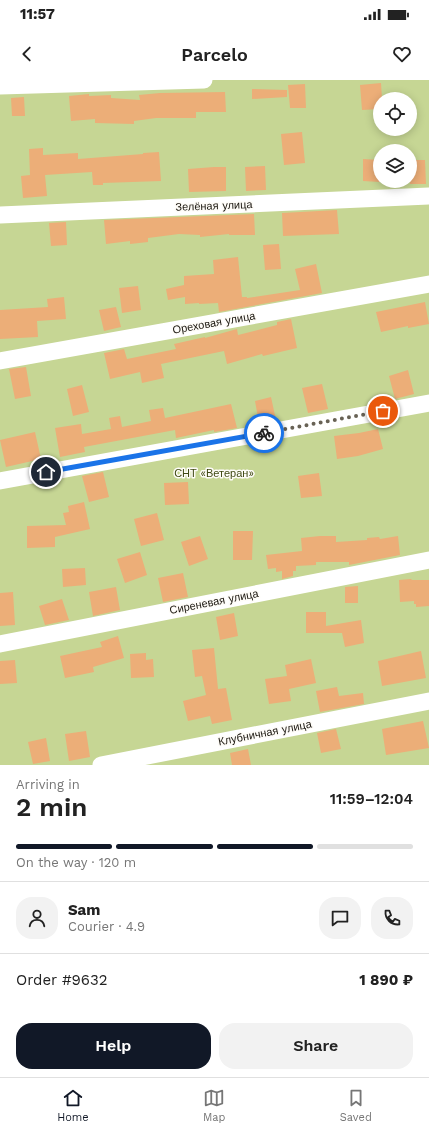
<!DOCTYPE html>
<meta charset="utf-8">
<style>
body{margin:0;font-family:"Work Sans",sans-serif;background:#f2f2f2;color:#222;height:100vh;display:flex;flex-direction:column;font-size:15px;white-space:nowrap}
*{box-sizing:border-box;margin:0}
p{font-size:13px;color:#767676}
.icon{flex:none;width:22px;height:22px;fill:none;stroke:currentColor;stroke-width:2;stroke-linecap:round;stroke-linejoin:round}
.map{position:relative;height:685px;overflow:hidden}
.drawer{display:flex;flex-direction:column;background:#fff;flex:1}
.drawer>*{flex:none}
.controls{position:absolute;left:373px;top:12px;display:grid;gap:8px}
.controls a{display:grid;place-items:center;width:44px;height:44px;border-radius:50%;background:#fff;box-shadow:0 2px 10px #0003;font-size:20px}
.pin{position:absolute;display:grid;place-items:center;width:34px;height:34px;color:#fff;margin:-17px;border:2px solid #fff;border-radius:50%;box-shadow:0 1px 4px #0007}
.courier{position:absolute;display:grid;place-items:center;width:40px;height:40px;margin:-20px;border:3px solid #1a73e8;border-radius:50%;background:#fff;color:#222;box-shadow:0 1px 5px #0007}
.overview em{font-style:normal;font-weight:600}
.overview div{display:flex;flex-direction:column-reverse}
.overview{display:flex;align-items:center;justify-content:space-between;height:68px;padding:0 16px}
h1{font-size:26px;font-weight:600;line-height:30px}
.bar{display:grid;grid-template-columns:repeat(4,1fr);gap:6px 4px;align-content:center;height:48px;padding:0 16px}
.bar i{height:5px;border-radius:3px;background:#e0e0e0}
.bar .current{background:#111827}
.bar p{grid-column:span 4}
.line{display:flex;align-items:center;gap:10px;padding:0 16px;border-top:1px solid #e0e0e0}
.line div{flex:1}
.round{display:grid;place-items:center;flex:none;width:42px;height:42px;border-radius:16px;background:#f2f2f2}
.action{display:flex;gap:8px;margin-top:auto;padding:8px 16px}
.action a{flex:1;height:46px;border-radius:16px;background:#111827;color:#fff;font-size:16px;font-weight:600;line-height:46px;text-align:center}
.action a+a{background:#f2f2f2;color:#222}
.status{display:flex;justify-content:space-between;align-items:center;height:28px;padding:0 20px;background:#fff;direction:ltr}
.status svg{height:11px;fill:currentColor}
header{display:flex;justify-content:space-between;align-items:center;height:52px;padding:0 16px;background:#fff;font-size:18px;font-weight:600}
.tab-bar{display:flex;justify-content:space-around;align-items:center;height:56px;border-top:1px solid #e0e0e0;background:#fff;font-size:11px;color:#767676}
.tab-bar a{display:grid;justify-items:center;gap:2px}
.tab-bar .current{color:#111827}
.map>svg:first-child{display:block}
.green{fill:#c6d694;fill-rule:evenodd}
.building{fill:#ecae78}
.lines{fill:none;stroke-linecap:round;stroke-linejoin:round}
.minor{stroke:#fff;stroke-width:17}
.done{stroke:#686255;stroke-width:4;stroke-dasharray:0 7.2}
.route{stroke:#1a73e8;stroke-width:5}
.labels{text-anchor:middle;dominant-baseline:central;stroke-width:3;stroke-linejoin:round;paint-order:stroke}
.street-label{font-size:11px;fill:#1a160f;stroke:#fefcf8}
.park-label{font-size:11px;fill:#3f4912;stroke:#fefcf8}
</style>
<div class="status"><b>11:57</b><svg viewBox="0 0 49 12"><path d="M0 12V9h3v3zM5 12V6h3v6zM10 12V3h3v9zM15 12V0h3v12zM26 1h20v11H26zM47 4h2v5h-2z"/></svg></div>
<header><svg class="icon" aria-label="back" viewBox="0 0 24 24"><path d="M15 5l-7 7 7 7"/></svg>Parcelo<svg class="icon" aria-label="heart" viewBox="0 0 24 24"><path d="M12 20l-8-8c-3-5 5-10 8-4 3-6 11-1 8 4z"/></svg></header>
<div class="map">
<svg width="429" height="685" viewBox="0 0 429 685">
<rect width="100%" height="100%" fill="#f8eed8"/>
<!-- green -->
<path class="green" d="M 0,0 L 429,0 L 429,685 L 0,685 ZM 380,19 L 410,19 L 410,49 L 380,49 ZM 380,71 L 410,71 L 410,101 L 380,101 Z"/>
<!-- building -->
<path class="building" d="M 381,3 L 382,19 L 380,19 L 380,29 L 362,30 L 360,5 Z
M 305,4 L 306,28 L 290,28 L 288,5 Z
M 252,9 L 287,10 L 287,17 L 252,19 Z
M 225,12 L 226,32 L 196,32 L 196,38 L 156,38 L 134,41 L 134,44 L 95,43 L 95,39 L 71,41 L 69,16 L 89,14 L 89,16 L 111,15 L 111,18 L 140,20 L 139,15 L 160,13 Z
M 24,17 L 25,36 L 12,36 L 11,18 Z
M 302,52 L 305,83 L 284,85 L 281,54 Z
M 43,68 L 43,75 L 78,73 L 78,79 L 143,74 L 143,73 L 159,72 L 161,101 L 103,103 L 103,105 L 93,105 L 92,92 L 45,95 L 47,116 L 23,118 L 21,96 L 30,95 L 29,69 Z
M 363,79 L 380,80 L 380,102 L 363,101 Z
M 410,80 L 425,80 L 426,104 L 410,104 Z
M 265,86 L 266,110 L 246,111 L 245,87 Z
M 214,87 L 226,87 L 226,111 L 189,112 L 188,89 Z
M 337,130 L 339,154 L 283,156 L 282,133 Z
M 254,134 L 255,155 L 229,155 L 229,154 L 200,157 L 200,155 L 179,154 L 148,158 L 148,162 L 130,164 L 130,161 L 106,164 L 104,140 Z
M 66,142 L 67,165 L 51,166 L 49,143 Z
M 279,164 L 281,189 L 265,190 L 263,165 Z
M 238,177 L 242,217 L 247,217 L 247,218 L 300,210 L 295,189 L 316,184 L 322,213 L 219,232 L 218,223 L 199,224 L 199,223 L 185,224 L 185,217 L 168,220 L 166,209 L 184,205 L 184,196 L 214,194 L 213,180 Z
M 138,206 L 141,230 L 122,233 L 119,208 Z
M 64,217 L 66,239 L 37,241 L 38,257 L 0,259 L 0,230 L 48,227 L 47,219 Z
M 425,222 L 429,244 L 408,248 L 408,246 L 381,252 L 376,232 Z
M 116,227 L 121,247 L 104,251 L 99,230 Z
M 291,239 L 297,268 L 263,276 L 262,274 L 227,284 L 224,271 L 161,284 L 164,298 L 142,303 L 140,292 L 110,299 L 104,273 L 124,269 L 127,279 L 176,269 L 174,264 L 205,257 L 205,258 L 237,249 L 238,255 L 277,245 L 277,242 Z
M 26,287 L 31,316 L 15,319 L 9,289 Z
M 408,290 L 414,314 L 395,319 L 389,296 Z
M 322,304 L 328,329 L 308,333 L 302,308 Z
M 82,305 L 89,332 L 73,336 L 67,309 Z
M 271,317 L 276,340 L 259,343 L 255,321 Z
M 231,324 L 237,348 L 214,352 L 214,350 L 176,358 L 175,350 L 84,367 L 85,372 L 60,377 L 55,348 L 81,344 L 82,354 L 111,349 L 109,338 L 120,336 L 122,347 L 151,341 L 149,330 L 163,328 L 165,338 Z
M 378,349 L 383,369 L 358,376 L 337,379 L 334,356 L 359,353 Z
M 35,352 L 41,379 L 6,387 L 0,360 Z
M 103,392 L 109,417 L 89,422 L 82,396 Z
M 319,393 L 322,416 L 301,418 L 298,396 Z
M 188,402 L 189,424 L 165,425 L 164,403 Z
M 84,422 L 90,449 L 55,457 L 55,467 L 27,468 L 27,446 L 66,445 L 63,433 L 69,432 L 68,426 Z
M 157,433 L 164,460 L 141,466 L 134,439 Z
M 233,451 L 253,451 L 252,480 L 233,480 Z
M 200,456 L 208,479 L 189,486 L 181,462 Z
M 320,456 L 336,456 L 336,462 L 367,460 L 367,458 L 379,457 L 380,459 L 398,456 L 400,475 L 349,485 L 349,482 L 316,482 L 316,485 L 296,486 L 296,491 L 293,491 L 293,496 L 282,499 L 282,491 L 276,492 L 276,488 L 268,489 L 266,475 L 302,471 L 301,458 Z
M 140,472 L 147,495 L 125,503 L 117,479 Z
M 85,488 L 86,505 L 63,507 L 62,489 Z
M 183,493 L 188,517 L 163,522 L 158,498 Z
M 411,499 L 412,500 L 429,500 L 429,526 L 416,527 L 416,524 L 414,524 L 414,521 L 400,522 L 399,500 Z
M 358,506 L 358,523 L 345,523 L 345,507 Z
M 116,507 L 120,530 L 93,536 L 89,512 Z
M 13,512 L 15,545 L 0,546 L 0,513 Z
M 62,519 L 69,540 L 45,545 L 39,526 Z
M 306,532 L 326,532 L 326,546 L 361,540 L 364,563 L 345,567 L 342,553 L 306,553 Z
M 234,533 L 238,556 L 220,560 L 216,537 Z
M 118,556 L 124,578 L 93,587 L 94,592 L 65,598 L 60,576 L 102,567 L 100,562 Z
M 214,568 L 218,609 L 226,608 L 232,640 L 212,644 L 210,636 L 188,641 L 183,621 L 206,615 L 202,596 L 195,597 L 192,570 Z
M 421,571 L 426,598 L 382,606 L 378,581 Z
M 146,573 L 146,580 L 153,579 L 154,597 L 131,598 L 130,574 Z
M 311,579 L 316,603 L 289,609 L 291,621 L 269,624 L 265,599 L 287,596 L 285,585 Z
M 15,580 L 17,603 L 0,604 L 0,581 Z
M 337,607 L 339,616 L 363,613 L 364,624 L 320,632 L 316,611 Z
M 423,641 L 429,668 L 386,675 L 382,649 Z
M 336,649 L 341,669 L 321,673 L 317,653 Z
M 86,651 L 90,677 L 69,681 L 65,654 Z
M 46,658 L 50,681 L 33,684 L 28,662 Z
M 248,669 L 251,685 L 232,685 L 230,673 Z"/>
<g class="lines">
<!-- minor -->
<path class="minor" d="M 0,6 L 204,0
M 0,135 L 429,116
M 0,281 L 429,204
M 0,401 L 429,323
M 0,564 L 429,480
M 101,685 L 429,621"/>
</g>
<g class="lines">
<!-- done -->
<path class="done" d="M 264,353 L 383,331"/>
<!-- route -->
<path class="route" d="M 46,392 L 264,353"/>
</g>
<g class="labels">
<!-- street labels -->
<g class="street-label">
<text transform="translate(214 126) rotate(-2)">Зелёная улица</text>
<text transform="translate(214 243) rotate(-10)">Ореховая улица</text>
<text transform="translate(214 522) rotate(-11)">Сиреневая улица</text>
<text transform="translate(265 653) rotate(-11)">Клубничная улица</text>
</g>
<!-- park labels -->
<g class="park-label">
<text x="214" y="393">СНТ «Ветеран»</text>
</g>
</g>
</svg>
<div class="controls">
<a><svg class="icon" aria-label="locate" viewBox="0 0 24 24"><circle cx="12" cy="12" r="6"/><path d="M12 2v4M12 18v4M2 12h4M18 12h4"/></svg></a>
<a><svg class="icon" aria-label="layers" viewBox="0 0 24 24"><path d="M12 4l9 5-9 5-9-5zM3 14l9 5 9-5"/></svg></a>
</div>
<div class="pin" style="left:383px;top:331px;background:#ea580c"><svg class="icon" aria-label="bag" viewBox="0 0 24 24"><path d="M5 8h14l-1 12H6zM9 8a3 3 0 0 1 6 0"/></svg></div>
<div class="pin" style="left:46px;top:392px;background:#1f2937"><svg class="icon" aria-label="home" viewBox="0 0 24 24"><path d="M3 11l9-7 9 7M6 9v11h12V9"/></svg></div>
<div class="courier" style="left:264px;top:353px"><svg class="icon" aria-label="bike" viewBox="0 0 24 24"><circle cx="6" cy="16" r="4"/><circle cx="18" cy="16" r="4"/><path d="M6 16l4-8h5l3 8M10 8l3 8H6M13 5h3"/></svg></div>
</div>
<section class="drawer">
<div class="overview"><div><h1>2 min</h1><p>Arriving in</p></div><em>11:59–12:04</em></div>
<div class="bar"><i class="current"></i><i class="current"></i><i class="current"></i><i></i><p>On the way · 120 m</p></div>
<div class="line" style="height:72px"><a class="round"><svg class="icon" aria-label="person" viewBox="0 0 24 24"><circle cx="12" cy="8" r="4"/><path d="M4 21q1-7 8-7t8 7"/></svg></a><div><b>Sam</b><p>Courier · 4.9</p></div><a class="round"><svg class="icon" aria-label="chat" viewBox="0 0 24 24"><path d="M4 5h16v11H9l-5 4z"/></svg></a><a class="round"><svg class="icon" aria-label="phone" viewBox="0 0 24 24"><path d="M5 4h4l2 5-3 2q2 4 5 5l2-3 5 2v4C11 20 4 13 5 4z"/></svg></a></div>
<div class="line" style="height:52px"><div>Order #9632</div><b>1 890 ₽</b></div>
<div class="action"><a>Help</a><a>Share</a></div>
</section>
<nav class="tab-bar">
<a class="current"><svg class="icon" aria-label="home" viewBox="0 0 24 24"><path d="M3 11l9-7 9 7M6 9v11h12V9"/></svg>Home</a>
<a><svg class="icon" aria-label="map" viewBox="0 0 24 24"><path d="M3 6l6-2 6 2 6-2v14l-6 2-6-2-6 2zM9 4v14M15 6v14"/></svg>Map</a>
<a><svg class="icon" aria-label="saved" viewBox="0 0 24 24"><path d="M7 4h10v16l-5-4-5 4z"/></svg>Saved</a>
</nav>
